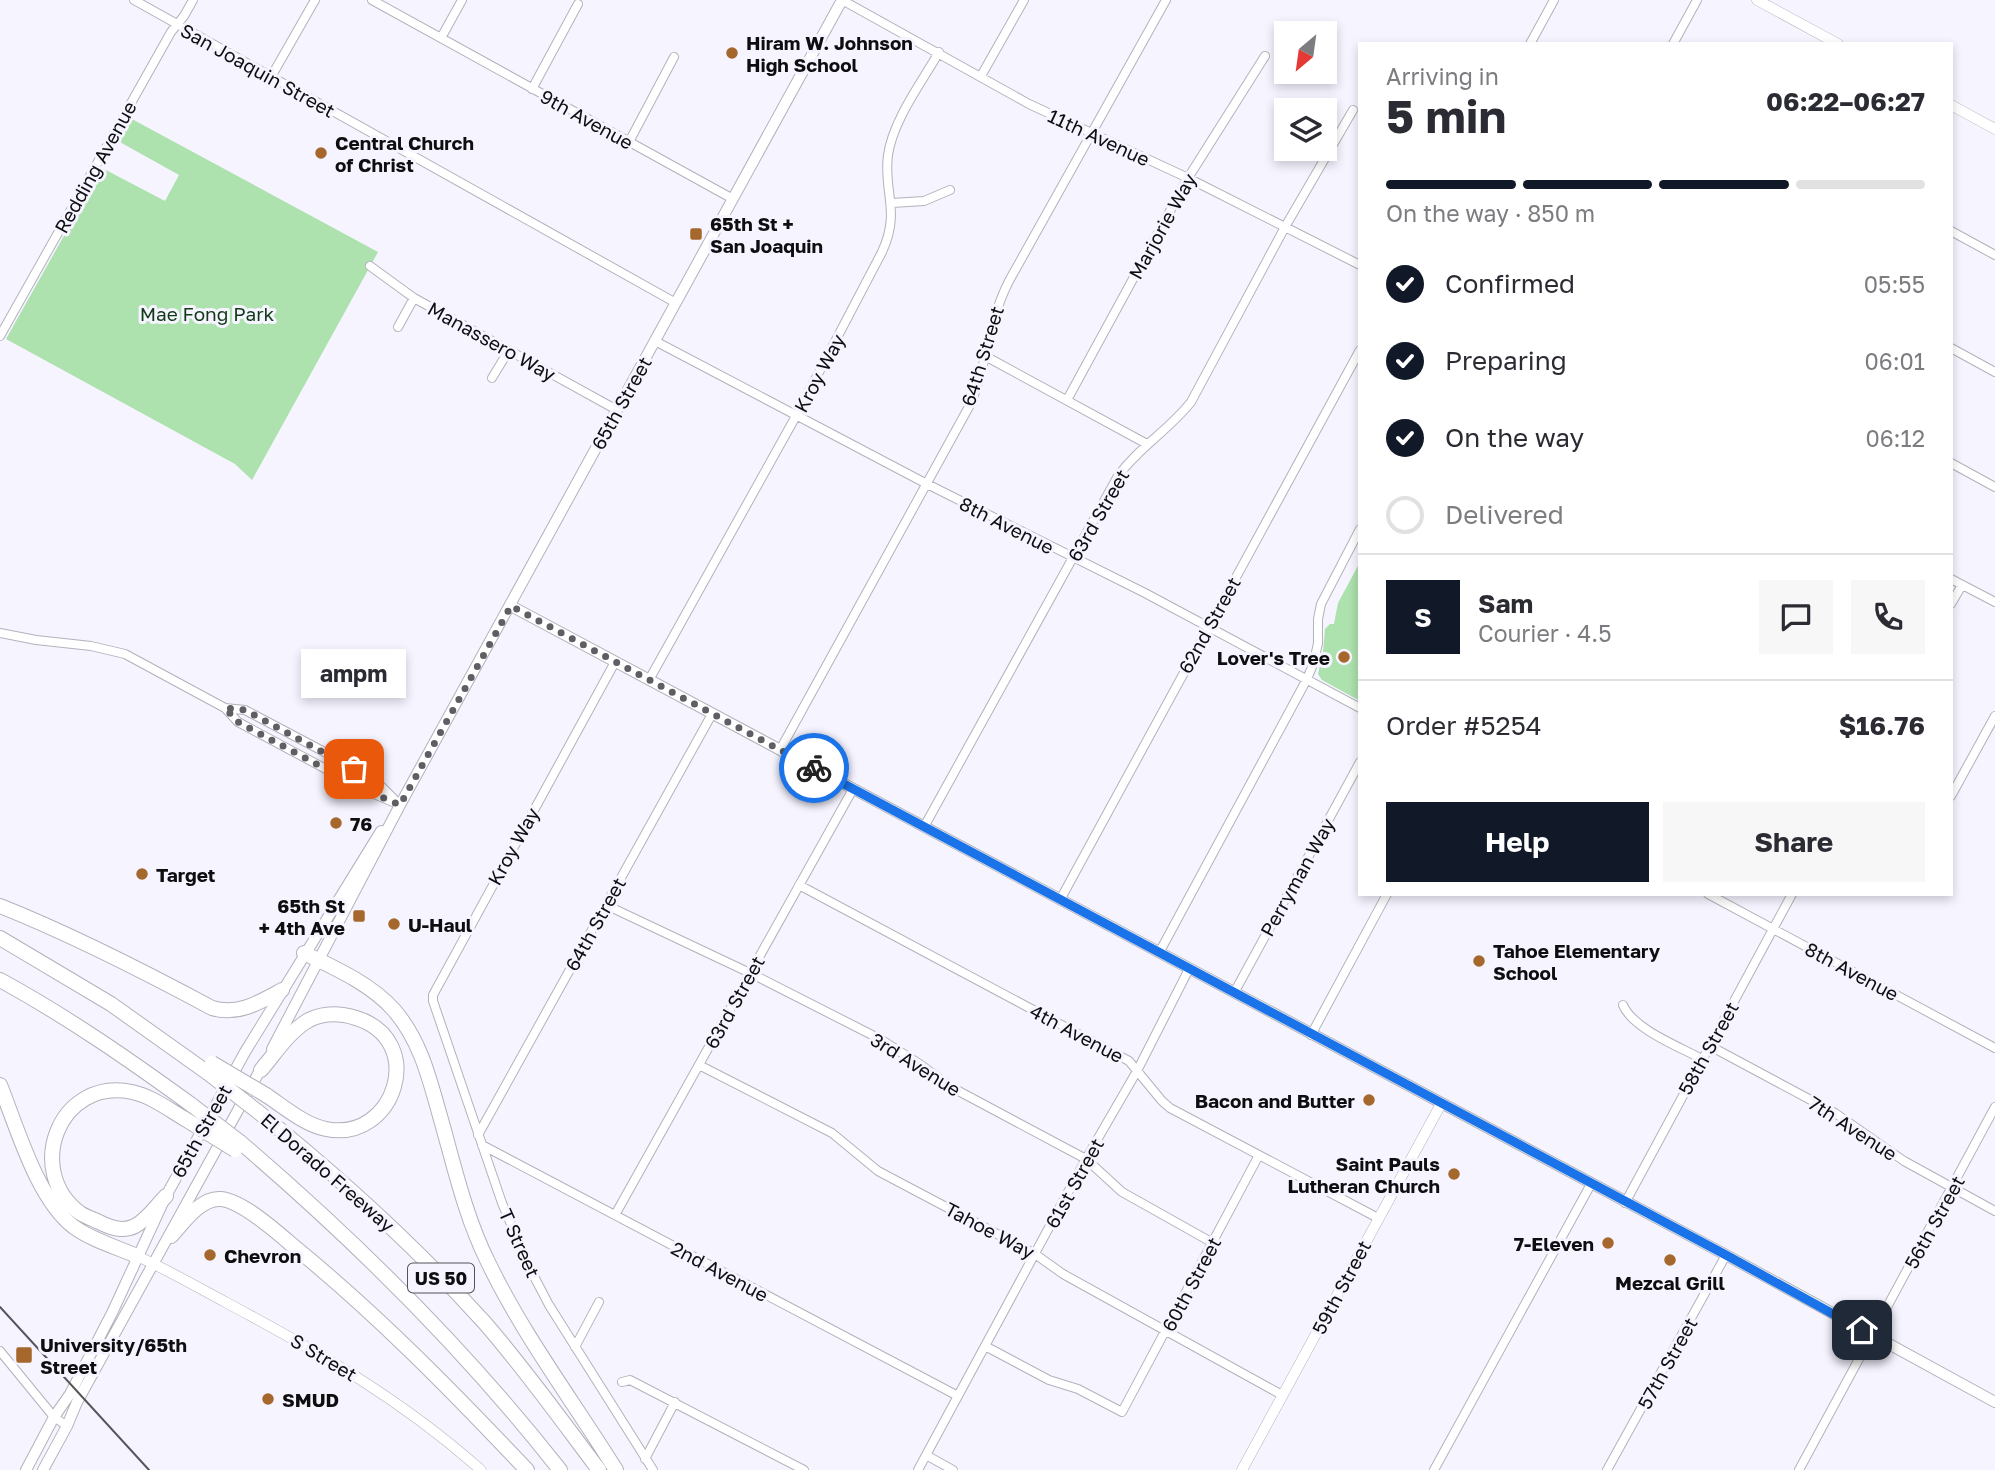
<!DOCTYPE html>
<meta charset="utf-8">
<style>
body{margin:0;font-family:"Golos Text",sans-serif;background:#f7f7f7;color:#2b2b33;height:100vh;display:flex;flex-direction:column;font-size:26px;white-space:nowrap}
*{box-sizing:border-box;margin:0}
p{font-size:23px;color:#7c7c81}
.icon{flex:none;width:38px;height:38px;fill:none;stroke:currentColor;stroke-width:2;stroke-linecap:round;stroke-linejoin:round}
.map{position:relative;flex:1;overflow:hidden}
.details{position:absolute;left:1358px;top:42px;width:595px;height:854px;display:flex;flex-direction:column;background:#fff;border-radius:0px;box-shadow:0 4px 10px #0003}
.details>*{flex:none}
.needle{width:46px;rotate:209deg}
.controls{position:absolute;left:1274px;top:21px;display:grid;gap:14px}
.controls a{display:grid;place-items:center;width:63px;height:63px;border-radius:0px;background:#fff;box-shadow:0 4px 10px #0003;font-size:35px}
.pin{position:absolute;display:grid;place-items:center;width:60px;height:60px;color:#fff;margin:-30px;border-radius:14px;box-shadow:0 4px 10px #0006}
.courier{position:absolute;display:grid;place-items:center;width:70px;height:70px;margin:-35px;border:5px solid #1a73e8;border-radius:50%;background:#fff;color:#222;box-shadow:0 2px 9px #0007}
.bubble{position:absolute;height:49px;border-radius:0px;background:#fff;box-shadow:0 4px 10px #0003;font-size:23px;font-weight:700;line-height:49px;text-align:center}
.head em{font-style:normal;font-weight:700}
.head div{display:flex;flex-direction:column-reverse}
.head{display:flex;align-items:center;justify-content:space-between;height:119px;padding:0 28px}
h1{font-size:46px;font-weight:700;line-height:52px}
.bar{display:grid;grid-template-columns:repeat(4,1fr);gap:10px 7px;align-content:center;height:84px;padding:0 28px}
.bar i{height:9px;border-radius:5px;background:#e1e1e2}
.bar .current{background:#111827}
.bar p{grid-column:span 4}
.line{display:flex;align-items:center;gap:18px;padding:0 28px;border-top:2px solid #e1e1e2}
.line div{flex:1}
.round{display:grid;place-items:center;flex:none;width:74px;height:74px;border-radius:0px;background:#f7f7f7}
ol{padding:0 28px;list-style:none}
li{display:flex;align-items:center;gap:21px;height:77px}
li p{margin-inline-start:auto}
li .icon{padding:7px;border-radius:50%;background:#111827;color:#fff;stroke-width:4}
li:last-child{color:#7c7c81}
li i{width:38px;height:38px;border:4px solid #e1e1e2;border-radius:50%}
.primary-button{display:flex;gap:14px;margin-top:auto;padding:14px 28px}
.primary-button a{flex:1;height:80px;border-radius:0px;background:#111827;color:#fff;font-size:28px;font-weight:700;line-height:80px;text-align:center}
.primary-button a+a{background:#f7f7f7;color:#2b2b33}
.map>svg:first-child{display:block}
.green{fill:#ade1ad}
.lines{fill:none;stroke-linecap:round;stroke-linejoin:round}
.minor-casing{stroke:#b2b2bc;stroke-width:10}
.tertiary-casing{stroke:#b2b2bc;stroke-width:11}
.secondary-casing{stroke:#b2b2bc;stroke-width:12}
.motorway-casing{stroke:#b2b2bc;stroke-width:16}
.minor{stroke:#fff;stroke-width:8}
.tertiary{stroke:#fff;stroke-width:10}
.secondary{stroke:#fff;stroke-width:10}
.motorway{stroke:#fff;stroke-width:14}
.tram{stroke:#55555a;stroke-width:2}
.motorway-bridge-casing{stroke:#b2b2bc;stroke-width:16;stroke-linecap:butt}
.motorway-bridge{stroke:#fff;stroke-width:14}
.done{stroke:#5f5e64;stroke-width:7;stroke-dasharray:0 12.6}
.route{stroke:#1a73e8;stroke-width:9}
.poi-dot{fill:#a5672c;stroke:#f5f4ff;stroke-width:2.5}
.labels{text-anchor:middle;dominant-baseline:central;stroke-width:6;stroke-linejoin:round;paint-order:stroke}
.shield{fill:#f5f4ff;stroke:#535358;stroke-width:2}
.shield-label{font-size:18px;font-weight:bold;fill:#0e0e11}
.poi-label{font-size:19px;font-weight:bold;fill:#0e0e11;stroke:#f5f4ff;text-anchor:start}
.street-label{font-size:19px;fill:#0e0e11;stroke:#f5f4ff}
.park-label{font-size:19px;fill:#103914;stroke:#f5f4ff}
</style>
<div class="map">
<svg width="1995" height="1470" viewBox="0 0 1995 1470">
<rect width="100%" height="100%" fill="#f5f4ff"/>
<!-- green -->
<path class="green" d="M 130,118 L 378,252 L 252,480 L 235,464 L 6,339 L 102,168 L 165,201 L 179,175 L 118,141 Z
M 1360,562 L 1360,701 L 1322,680 L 1318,674 L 1323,652 L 1325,629 L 1330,624 L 1334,624 L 1338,603 Z"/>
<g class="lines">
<!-- minor casing -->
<g class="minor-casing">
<path id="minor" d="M 134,0 L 676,303
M 372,0 L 733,199
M 842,0 L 1029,104 L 1188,178 L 1360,265
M 441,38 L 462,0
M 1530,44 L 1554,0
M 1673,44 L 1697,0
M 981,76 L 1024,0
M 271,77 L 315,0
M 532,89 L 578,4
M 629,142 L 674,57
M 892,203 L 924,201 L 950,190
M 1951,231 L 1995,255
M 370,266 L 414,298 L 617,410
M 398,327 L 414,298
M 0,336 L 171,32 L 184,16 L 193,0
M 655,341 L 927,484 L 1145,593 L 1360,708
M 1951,348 L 1995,372
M 985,356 L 1147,444
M 492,378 L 509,350
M 1067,400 L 1188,178 L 1265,56
M 1951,463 L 1995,487
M 1951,579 L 1995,602
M 1951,604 L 1962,585
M 0,633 L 36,640 L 91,646 L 125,654 L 225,708 L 238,722 L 367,791 L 400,805
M 615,662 L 433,995 L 433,1001 L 502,1203 L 528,1265 L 549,1305 L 653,1470
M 649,680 L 796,416 L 882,252 C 901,211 883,192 888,155 C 893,120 922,82 939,52
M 225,708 L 245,710 L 334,757 L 375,780 L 396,801
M 780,750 L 971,403 C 988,361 988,322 1009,281 L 1166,0
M 1951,796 L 1995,716
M 924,827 L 1118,476 C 1139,447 1169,430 1191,402 L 1285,227 L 1353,110
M 799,885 L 1129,1061 L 1162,1101 L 1170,1108 L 1378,1218
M 1708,894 L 1995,1048
M 1060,900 L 1360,350
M 606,905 L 750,973 L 880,1039 L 921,1065 L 951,1087 L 1086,1159 L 1122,1192 L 1213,1243
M 1159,953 L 1307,679 L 1314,662 L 1318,643 L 1318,619 L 1321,604 L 1360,529
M 1234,993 L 1360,762
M 1623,1005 C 1633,1029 1680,1047 1702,1059
M 1311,1035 L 1387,894
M 1710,1046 L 1835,1113 L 1904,1161 L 1995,1211
M 699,1065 L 832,1133 L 878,1171 L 1035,1254 L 1063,1274 L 1282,1395
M 478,1135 L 712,714
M 482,1145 L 958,1396
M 1625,1203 L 1792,894
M 615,1215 L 853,789
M 985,1346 L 1049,1380 L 1078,1389 L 1122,1412 L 1259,1155
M 575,1347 L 599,1302
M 0,1351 L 54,1417 L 67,1426
M 622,1382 L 630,1380 L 804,1470
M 926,1455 L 953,1470
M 645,1459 L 675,1402
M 918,1470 L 1086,1159 L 1137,1071 L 1189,969
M 1434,1470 L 1591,1184
M 1607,1470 L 1726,1255
M 1799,1470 L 1995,1107"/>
</g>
<!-- tertiary casing -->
<g class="tertiary-casing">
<path id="tertiary" d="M 1757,0 L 1838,44
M 1951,105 L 1995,129
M 137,1256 C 168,1270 197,1287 227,1303 C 319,1352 402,1400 481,1470
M 1242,1470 L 1441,1104"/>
</g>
<!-- secondary casing -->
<g class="secondary-casing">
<path id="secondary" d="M 511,606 L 1726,1255 L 1995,1402
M 272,1049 L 400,805 L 842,0
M 26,1470 L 54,1417 L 70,1394 L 112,1313 L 166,1196 L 245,1052 L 381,831
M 43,1470 L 67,1426 L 77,1402 L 264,1063"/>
</g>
<!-- motorway casing -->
<g class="motorway-casing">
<path id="motorway" d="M 0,906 C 73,935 143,971 212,1008 C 238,1016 260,1002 282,990
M 0,938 L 111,1004 L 208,1073
M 304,953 C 335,968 371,984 394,1010 C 420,1040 429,1077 440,1116 C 454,1165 465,1216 488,1262 C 523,1335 573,1401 616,1470
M 0,980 C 68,1017 131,1061 193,1106
M 261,1070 C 275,1054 289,1031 309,1020 C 323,1013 340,1013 356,1018 C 428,1040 395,1143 326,1129 C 305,1125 284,1107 266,1095
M 0,1085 C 17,1127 37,1199 74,1227 C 92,1240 116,1247 137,1256
M 257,1111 C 338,1176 414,1245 484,1322 C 525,1369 562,1421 599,1470
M 240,1142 C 357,1242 465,1349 560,1470
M 166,1196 C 157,1205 147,1220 135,1226 C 123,1232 111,1228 99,1222 C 93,1219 86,1217 80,1213 C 24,1172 58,1077 132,1092 C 151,1096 168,1109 185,1119
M 171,1236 C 183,1223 201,1197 221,1199 C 242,1201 276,1231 292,1245 C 377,1314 452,1391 527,1470"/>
</g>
<!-- minor -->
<use href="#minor" class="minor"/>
<!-- tertiary -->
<use href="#tertiary" class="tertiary"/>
<!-- secondary -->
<use href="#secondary" class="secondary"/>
<!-- motorway -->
<use href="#motorway" class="motorway"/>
<!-- tram -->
<path class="tram" d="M 0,1307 L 149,1470"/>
<!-- motorway-bridge casing -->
<g class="motorway-bridge-casing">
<path id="motorway-bridge" d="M 212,1063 L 266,1095
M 208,1073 L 257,1111
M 193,1106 L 240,1142
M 185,1119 L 235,1150"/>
</g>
<!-- motorway-bridge -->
<use href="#motorway-bridge" class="motorway-bridge"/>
</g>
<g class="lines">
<!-- done -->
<path class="done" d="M 354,769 L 245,710 L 225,708 L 238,722 L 367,791 L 400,805 L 511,606 L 814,768"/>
<!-- route -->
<path class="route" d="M 814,768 L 1726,1255 L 1862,1330"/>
</g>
<!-- markers -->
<g class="poi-dot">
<circle cx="732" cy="53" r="7"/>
<circle cx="321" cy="153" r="7"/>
<rect x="689" y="227" width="14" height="14" rx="3.5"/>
<circle cx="1344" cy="657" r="7"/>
<circle cx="336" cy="823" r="7"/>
<circle cx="142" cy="874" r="7"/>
<rect x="352" y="909" width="14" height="14" rx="3.5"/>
<circle cx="394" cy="924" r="7"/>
<circle cx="1479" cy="961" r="7"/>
<circle cx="1369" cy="1100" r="7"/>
<circle cx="1454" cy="1174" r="7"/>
<circle cx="1608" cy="1243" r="7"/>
<circle cx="210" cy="1255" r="7"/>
<circle cx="1670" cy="1260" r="7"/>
<rect x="15" y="1346" width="18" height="18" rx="3.5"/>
<circle cx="268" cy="1399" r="7"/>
</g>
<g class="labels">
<!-- shield labels -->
<rect class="shield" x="408" y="1263.5" width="66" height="29" rx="5"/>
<g class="shield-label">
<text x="441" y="1278">US 50</text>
</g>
<!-- poi labels -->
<g class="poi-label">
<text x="746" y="42">Hiram W. Johnson<tspan x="746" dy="22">High School</tspan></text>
<text x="335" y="142">Central Church<tspan x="335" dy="22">of Christ</tspan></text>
<text x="710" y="223">65th St +<tspan x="710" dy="22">San Joaquin</tspan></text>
<text x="1330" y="657" text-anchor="end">Lover's Tree</text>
<text x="350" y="823">76</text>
<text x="156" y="874">Target</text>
<text x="345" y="905" text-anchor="end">65th St<tspan x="345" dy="22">+ 4th Ave</tspan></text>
<text x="408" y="924">U-Haul</text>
<text x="1493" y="950">Tahoe Elementary<tspan x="1493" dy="22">School</tspan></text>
<text x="1355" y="1100" text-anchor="end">Bacon and Butter</text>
<text x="1440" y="1163" text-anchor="end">Saint Pauls<tspan x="1440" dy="22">Lutheran Church</tspan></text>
<text x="1594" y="1243" text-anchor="end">7-Eleven</text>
<text x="224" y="1255">Chevron</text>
<text x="1670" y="1282" text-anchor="middle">Mezcal Grill</text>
<text x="40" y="1344">University/65th<tspan x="40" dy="22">Street</tspan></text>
<text x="282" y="1399">SMUD</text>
</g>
<!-- street labels -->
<g class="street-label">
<text transform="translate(258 70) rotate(29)">San Joaquin Street</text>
<text transform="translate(587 119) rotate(29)">9th Avenue</text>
<text transform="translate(1099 137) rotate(25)">11th Avenue</text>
<text transform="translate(95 167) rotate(-61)">Redding Avenue</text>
<text transform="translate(1162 226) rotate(-61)">Marjorie Way</text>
<text transform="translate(492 341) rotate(29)">Manassero Way</text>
<text transform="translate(982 356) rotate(-73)">64th Street</text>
<text transform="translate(819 373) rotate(-62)">Kroy Way</text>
<text transform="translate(621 403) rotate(-61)">65th Street</text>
<text transform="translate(1098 515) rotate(-60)">63rd Street</text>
<text transform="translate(1007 525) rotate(27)">8th Avenue</text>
<text transform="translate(1209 625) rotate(-61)">62nd Street</text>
<text transform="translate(513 846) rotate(-61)">Kroy Way</text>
<text transform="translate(1297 877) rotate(-61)">Perryman Way</text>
<text transform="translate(595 924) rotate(-61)">64th Street</text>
<text transform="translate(1852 971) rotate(28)">8th Avenue</text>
<text transform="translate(734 1002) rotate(-61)">63rd Street</text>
<text transform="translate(1077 1033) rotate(28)">4th Avenue</text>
<text transform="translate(1708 1048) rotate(-61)">58th Street</text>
<text transform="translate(916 1064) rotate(32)">3rd Avenue</text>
<text transform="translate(1853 1128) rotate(33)">7th Avenue</text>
<text transform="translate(201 1131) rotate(-61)">65th Street</text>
<text transform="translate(328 1172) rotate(41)">El Dorado Freeway</text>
<text transform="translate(1074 1183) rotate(-61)">61st Street</text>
<text transform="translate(1934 1222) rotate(-61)">56th Street</text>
<text transform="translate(990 1230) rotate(28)">Tahoe Way</text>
<text transform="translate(520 1243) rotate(66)">T Street</text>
<text transform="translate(720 1271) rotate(28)">2nd Avenue</text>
<text transform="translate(1191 1284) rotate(-62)">60th Street</text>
<text transform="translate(1341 1287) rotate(-62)">59th Street</text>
<text transform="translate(324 1357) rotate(31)">S Street</text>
<text transform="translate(1667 1363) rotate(-61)">57th Street</text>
</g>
<!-- park labels -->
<g class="park-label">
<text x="207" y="313">Mae Fong Park</text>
</g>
</g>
</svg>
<div class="controls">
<a><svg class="needle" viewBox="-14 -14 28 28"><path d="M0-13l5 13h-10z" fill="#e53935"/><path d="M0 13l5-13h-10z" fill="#7c7c81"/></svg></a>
<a><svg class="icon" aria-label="layers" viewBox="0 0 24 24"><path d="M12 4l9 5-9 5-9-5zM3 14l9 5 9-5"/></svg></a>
</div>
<div class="pin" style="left:354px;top:769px;background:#ea580c"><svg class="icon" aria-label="bag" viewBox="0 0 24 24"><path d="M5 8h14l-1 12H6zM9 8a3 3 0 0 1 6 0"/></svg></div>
<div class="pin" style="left:1862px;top:1330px;background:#1f2937"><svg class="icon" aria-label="home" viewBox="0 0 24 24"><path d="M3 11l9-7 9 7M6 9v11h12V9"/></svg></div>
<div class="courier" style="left:814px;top:768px"><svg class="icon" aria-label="bike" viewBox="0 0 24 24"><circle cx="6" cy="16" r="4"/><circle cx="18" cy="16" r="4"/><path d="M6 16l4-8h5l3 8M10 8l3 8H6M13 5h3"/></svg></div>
<div class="bubble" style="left:301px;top:649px;width:105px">ampm</div>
<section class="details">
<div class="head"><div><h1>5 min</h1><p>Arriving in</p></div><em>06:22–06:27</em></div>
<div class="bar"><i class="current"></i><i class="current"></i><i class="current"></i><i></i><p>On the way · 850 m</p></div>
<ol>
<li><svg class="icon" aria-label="check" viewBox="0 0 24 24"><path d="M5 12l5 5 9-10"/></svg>Confirmed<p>05:55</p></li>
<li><svg class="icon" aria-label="check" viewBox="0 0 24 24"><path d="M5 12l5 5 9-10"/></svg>Preparing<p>06:01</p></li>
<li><svg class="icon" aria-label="check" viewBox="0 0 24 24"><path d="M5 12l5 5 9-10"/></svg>On the way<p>06:12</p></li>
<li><i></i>Delivered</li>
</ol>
<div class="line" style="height:126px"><b class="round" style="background:#111827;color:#fff">S</b><div><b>Sam</b><p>Courier · 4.5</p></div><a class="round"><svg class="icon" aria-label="chat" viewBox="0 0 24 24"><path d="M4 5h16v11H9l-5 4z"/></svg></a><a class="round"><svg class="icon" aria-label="phone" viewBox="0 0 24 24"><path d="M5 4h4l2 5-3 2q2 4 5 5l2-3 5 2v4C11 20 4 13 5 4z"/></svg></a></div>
<div class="line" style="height:91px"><div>Order #5254</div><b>$16.76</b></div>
<div class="primary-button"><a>Help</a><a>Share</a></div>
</section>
</div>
